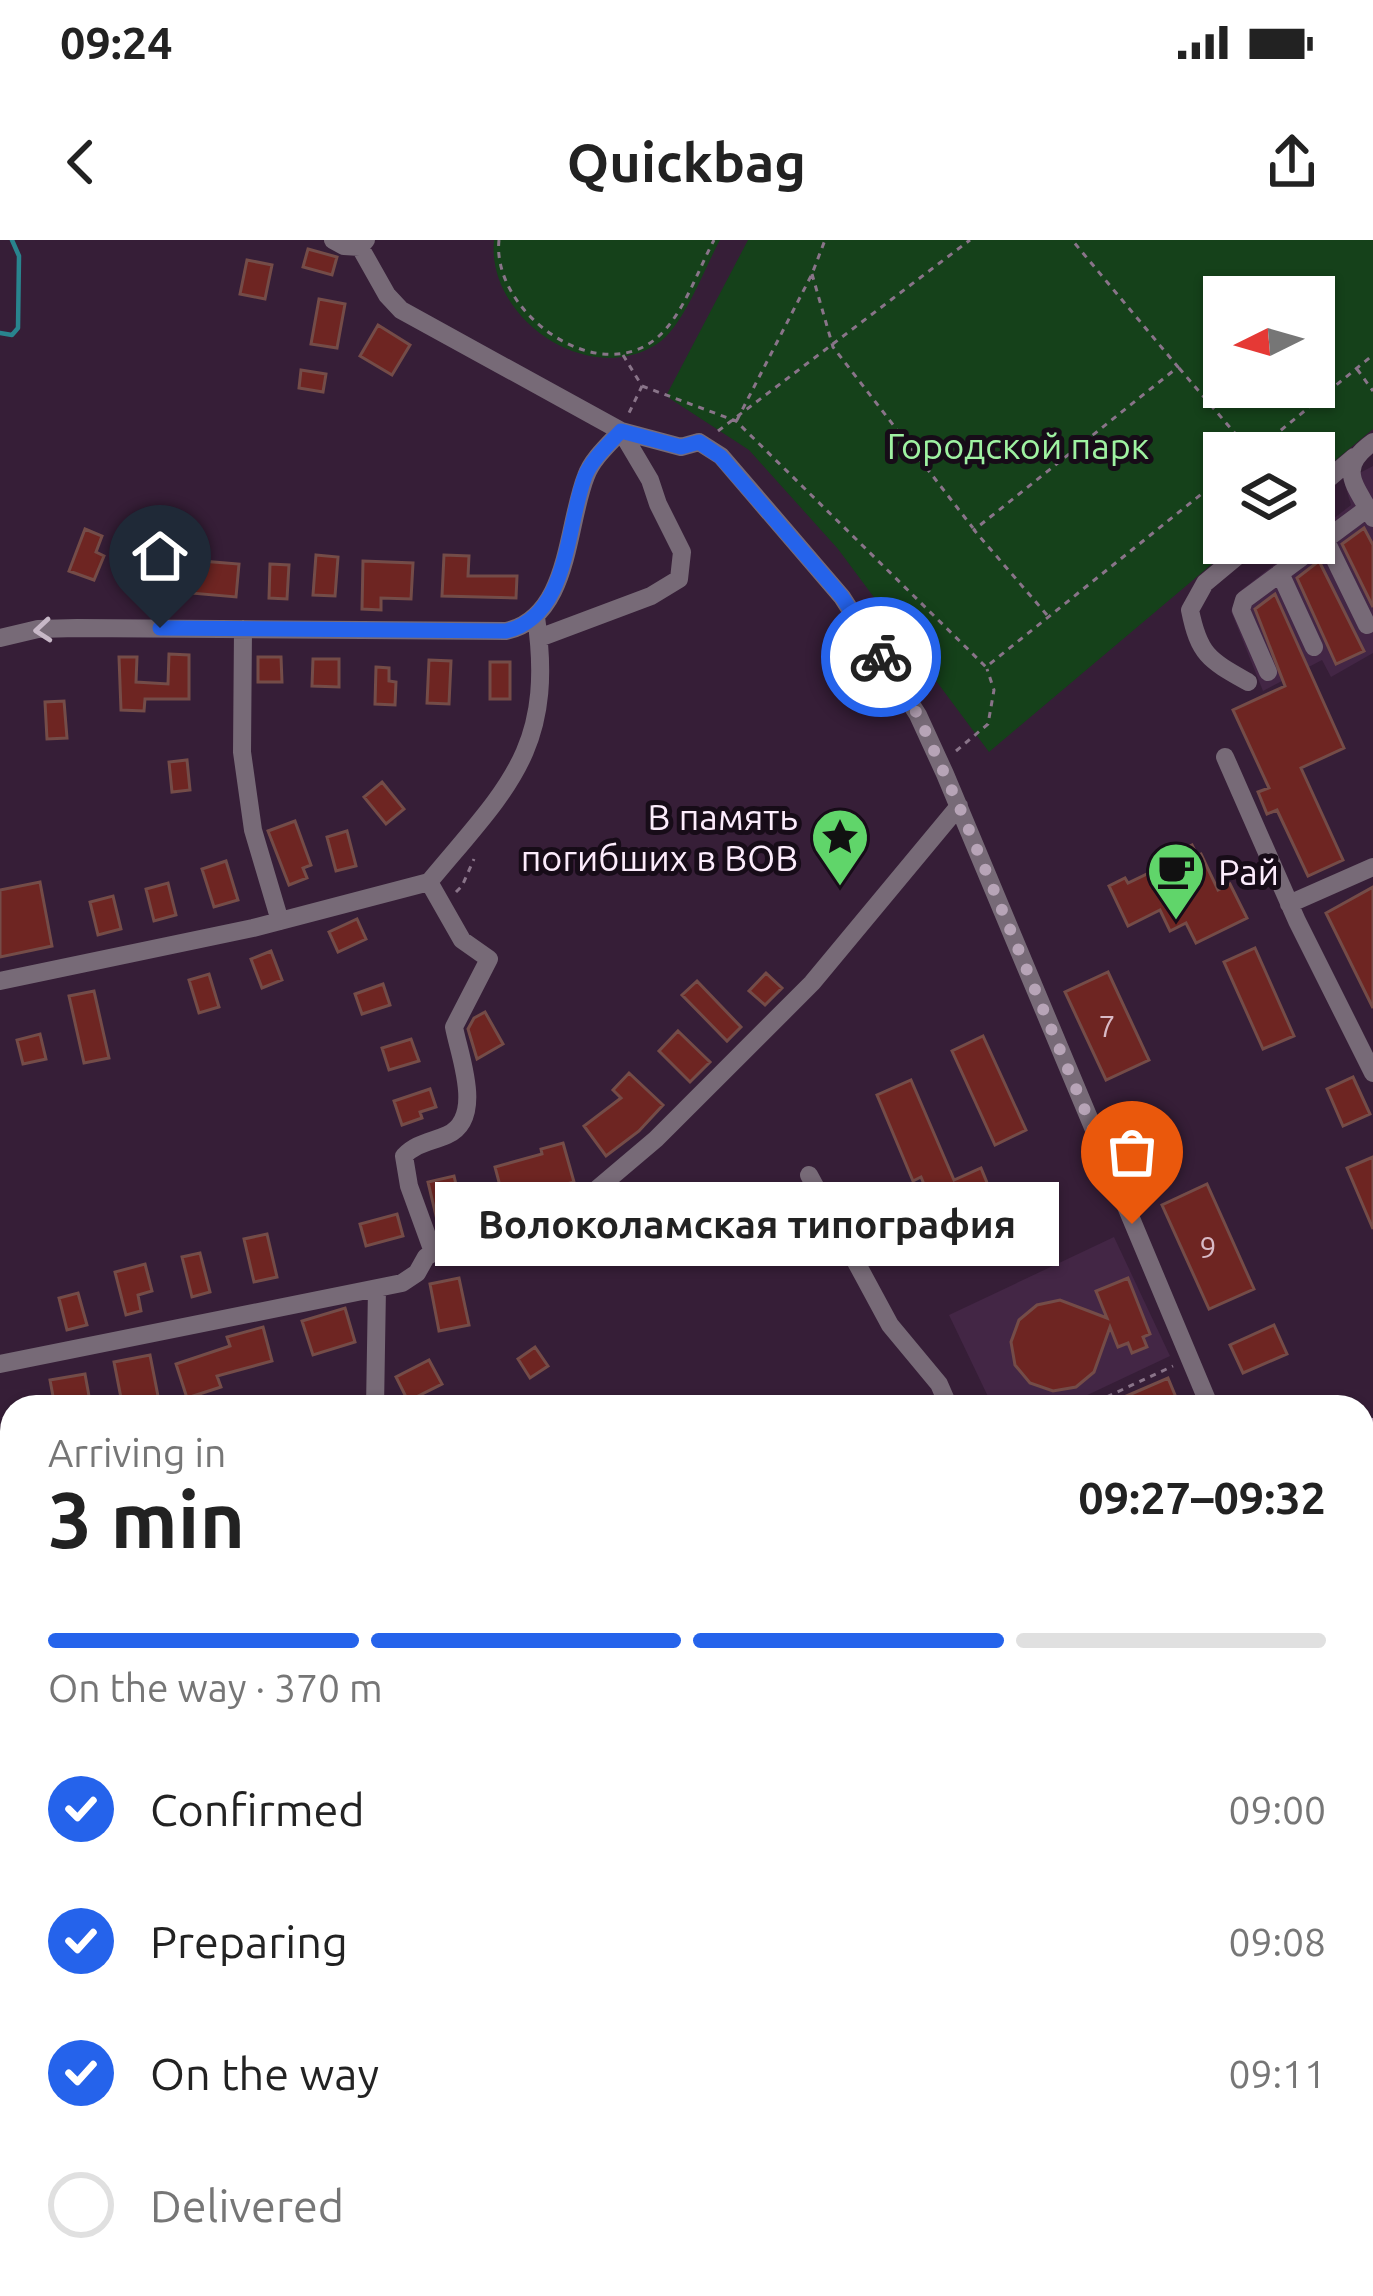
<!DOCTYPE html>
<meta charset="utf-8">
<style>
body{margin:0;font-family:Ubuntu,sans-serif;background:#f2f2f2;color:#222;height:100vh;display:flex;flex-direction:column;font-size:45px;white-space:nowrap}
*{box-sizing:border-box;margin:0}
p{font-size:39px;color:#767676}
.icon{flex:none;width:66px;height:66px;fill:none;stroke:currentColor;stroke-width:2;stroke-linecap:round;stroke-linejoin:round}
.map{position:relative;flex:1;overflow:hidden}
.details{position:absolute;left:0px;top:1155px;width:1374px;height:903px;display:flex;flex-direction:column;background:#fff;border-radius:36px 36px 0 0;box-shadow:0 3px 9px #0004}
.details>*{flex:none}
.needle{width:78px;rotate:265deg}
.fabs{position:absolute;left:1203px;top:36px;display:grid;gap:24px}
.fabs a{display:grid;place-items:center;width:132px;height:132px;border-radius:0px;background:#fff;box-shadow:0 3px 9px #0004;font-size:60px}
.pin{position:absolute;display:grid;place-items:center;width:102px;height:102px;color:#fff;margin:-123px -51px;border-radius:50% 50% 50% 0;rotate:-45deg;box-shadow:0 0 12px #0007}
.pin .icon{rotate:45deg}
.courier{position:absolute;display:grid;place-items:center;width:120px;height:120px;margin:-60px;border:9px solid #2563eb;border-radius:50%;background:#fff;color:#222;box-shadow:0 3px 15px #0007}
.bubble{position:absolute;height:84px;border-radius:0px;background:#fff;box-shadow:0 3px 9px #0004;font-size:39px;font-weight:700;line-height:84px;text-align:center}
.summary em{font-style:normal;font-weight:700}
.summary div{display:flex;flex-direction:column-reverse}
.summary{display:flex;align-items:center;justify-content:space-between;height:204px;padding:0 48px}
h1{font-size:78px;font-weight:700;line-height:90px}
.bar{display:grid;grid-template-columns:repeat(4,1fr);gap:18px 12px;align-content:center;height:144px;padding:0 48px}
.bar i{height:15px;border-radius:9px;background:#e0e0e0}
.bar .selected{background:#2563eb}
.bar p{grid-column:span 4}
ol{padding:0 48px;list-style:none}
li{display:flex;align-items:center;gap:36px;height:132px}
li p{margin-inline-start:auto}
li .icon{padding:12px;border-radius:50%;background:#2563eb;color:#fff;stroke-width:4}
li:last-child{color:#767676}
li i{width:66px;height:66px;border:6px solid #e0e0e0;border-radius:50%}
.status{display:flex;justify-content:space-between;align-items:center;height:84px;padding:0 60px;background:#fff;direction:ltr}
.status svg{height:33px;fill:currentColor}
header{display:flex;justify-content:space-between;align-items:center;height:156px;padding:0 48px;background:#fff;font-size:54px;font-weight:700}
.map>svg:first-child{display:block}
.built{fill:#432645}
.green{fill:#15411a;fill-rule:evenodd}
.lines{fill:none;stroke-linecap:round;stroke-linejoin:round}
.stream{stroke:#29848e;stroke-width:4.5}
.building{fill:#6e2522;stroke:#744c48;stroke-width:3}
.path{stroke:#897489;stroke-width:3;stroke-dasharray:6 6;stroke-linecap:butt}
.minor{stroke:#776a77;stroke-width:18}
.major{stroke:#c6acc7;stroke-width:24}
.oneway{stroke:#c7b8c7}
.done{stroke:#b7a4b7;stroke-width:12;stroke-dasharray:0 21.6}
.route{stroke:#2563eb;stroke-width:15}
.labels{text-anchor:middle;dominant-baseline:central;stroke-width:10;stroke-linejoin:round;paint-order:stroke}
.number-label{font-size:30px;fill:#d8bac6}
.park-label{font-size:36px;fill:#9ff2a2;stroke:#170c18}
.poi-label{font-size:36px;fill:#fcecfc;stroke:#170c18;text-anchor:end}
</style>
<div class="status"><b>09:24</b><svg viewBox="0 0 49 12"><path d="M0 12V9h3v3zM5 12V6h3v6zM10 12V3h3v9zM15 12V0h3v12zM26 1h20v11H26zM47 4h2v5h-2z"/></svg></div>
<header><svg class="icon" aria-label="back" viewBox="0 0 24 24"><path d="M15 5l-7 7 7 7"/></svg>Quickbag<svg class="icon" aria-label="share" viewBox="0 0 24 24"><path d="M12 15V3M7 8l5-5 5 5M5 13v7h14v-7"/></svg></header>
<div class="map">
<svg width="1373" height="2056" viewBox="0 0 1373 2056">
<rect width="100%" height="100%" fill="#361e37"/>
<!-- built -->
<path class="built" d="M 1373,226 L 1373,413 L 1331,437 L 1322,420 L 1263,451 L 1231,371 L 1239,352 L 1302,303 L 1314,303 L 1314,294 L 1351,265 L 1344,241 Z
M 1114,997 L 1170,1116 L 1062,1167 L 993,1167 L 949,1075 Z"/>
<!-- green -->
<path class="green" d="M 494,0 L 720,0 C 705,27 683,88 657,104 C 587,149 486,77 494,0 Z
M 748,0 L 1373,0 L 1373,189 L 1314,238 L 1314,213 L 1224,213 L 1224,303 L 1237,303 L 989,512 L 838,309 L 749,210 L 666,156 ZM 1224,57 L 1314,57 L 1314,147 L 1224,147 Z"/>
<g class="lines">
<!-- stream -->
<path class="stream" d="M 0,93 L 12,95 L 18,88 L 19,16 L 12,0"/>
</g>
<!-- building -->
<path class="building" d="M 308,9 L 337,17 L 332,35 L 303,27 Z
M 247,20 L 272,25 L 265,59 L 240,54 Z
M 319,59 L 345,64 L 337,108 L 311,104 Z
M 378,85 L 410,105 L 392,135 L 360,116 Z
M 301,130 L 326,134 L 323,152 L 299,148 Z
M 1364,288 L 1373,305 L 1373,367 L 1342,304 Z
M 85,289 L 102,296 L 96,312 L 104,316 L 94,340 L 69,331 Z
M 182,304 L 203,305 L 202,321 L 239,324 L 236,357 L 179,352 Z
M 135,313 L 157,316 L 153,349 L 131,346 Z
M 316,315 L 338,317 L 335,356 L 313,355 Z
M 444,315 L 469,316 L 468,336 L 517,336 L 516,358 L 442,356 Z
M 363,321 L 413,323 L 411,359 L 381,358 L 381,370 L 362,369 Z
M 1319,321 L 1364,411 L 1336,424 L 1297,338 Z
M 270,324 L 289,325 L 287,359 L 269,358 Z
M 1275,354 L 1344,508 L 1301,528 L 1343,620 L 1308,636 L 1277,570 L 1267,574 L 1258,552 L 1269,548 L 1233,470 L 1285,446 L 1255,369 Z
M 169,414 L 189,415 L 189,459 L 145,459 L 144,471 L 121,470 L 119,417 L 137,417 L 136,442 L 168,444 Z
M 258,417 L 281,417 L 282,442 L 258,442 Z
M 313,419 L 339,419 L 339,447 L 312,446 Z
M 429,420 L 451,421 L 449,464 L 427,463 Z
M 490,422 L 510,422 L 510,459 L 490,459 Z
M 376,427 L 389,428 L 389,441 L 396,442 L 395,465 L 375,464 Z
M 64,461 L 67,498 L 47,499 L 45,462 Z
M 187,520 L 190,550 L 172,552 L 169,522 Z
M 382,542 L 404,569 L 386,584 L 364,557 Z
M 295,581 L 311,625 L 303,628 L 307,638 L 289,645 L 268,591 Z
M 347,591 L 356,626 L 336,631 L 327,597 Z
M 1192,605 L 1197,615 L 1201,614 L 1218,650 L 1230,644 L 1247,678 L 1196,703 L 1186,683 L 1170,691 L 1160,670 L 1128,686 L 1109,646 L 1125,638 L 1128,643 L 1157,629 L 1154,624 Z
M 226,621 L 238,660 L 214,667 L 202,629 Z
M 40,642 L 52,706 L 0,717 L 0,650 Z
M 168,643 L 176,675 L 154,681 L 146,649 Z
M 1373,647 L 1373,768 L 1326,673 Z
M 113,656 L 121,689 L 98,695 L 90,662 Z
M 357,679 L 366,699 L 338,712 L 329,692 Z
M 1255,708 L 1294,796 L 1263,809 L 1224,722 Z
M 271,711 L 282,740 L 262,748 L 251,719 Z
M 1108,732 L 1149,820 L 1106,840 L 1065,752 Z
M 766,733 L 782,748 L 765,765 L 749,751 Z
M 209,734 L 219,767 L 199,773 L 189,740 Z
M 697,741 L 741,787 L 727,801 L 682,755 Z
M 383,744 L 390,765 L 362,774 L 355,754 Z
M 94,751 L 109,818 L 84,823 L 69,756 Z
M 485,772 L 503,804 L 477,819 L 468,789 L 474,778 Z
M 678,791 L 710,822 L 690,842 L 659,811 Z
M 40,794 L 46,819 L 23,824 L 17,800 Z
M 983,796 L 1026,890 L 995,905 L 952,811 Z
M 411,799 L 419,821 L 389,830 L 382,808 Z
M 629,833 L 663,865 L 639,891 L 606,916 L 584,886 L 621,858 L 613,850 Z
M 1353,837 L 1370,874 L 1343,886 L 1327,849 Z
M 911,840 L 954,940 L 981,928 L 997,967 L 943,990 L 921,937 L 913,941 L 877,855 Z
M 430,849 L 436,867 L 420,872 L 422,878 L 402,885 L 394,861 Z
M 563,903 L 574,942 L 504,961 L 495,927 L 542,914 L 541,909 Z
M 1373,917 L 1373,989 L 1347,928 Z
M 454,936 L 463,974 L 437,980 L 428,942 Z
M 1207,944 L 1254,1049 L 1209,1069 L 1162,965 Z
M 397,974 L 403,996 L 366,1006 L 360,984 Z
M 267,994 L 277,1037 L 254,1042 L 244,999 Z
M 200,1013 L 210,1052 L 192,1057 L 182,1017 Z
M 145,1024 L 152,1051 L 138,1055 L 141,1071 L 126,1075 L 115,1032 Z
M 459,1038 L 469,1085 L 439,1091 L 430,1044 Z
M 1128,1038 L 1150,1094 L 1143,1097 L 1147,1107 L 1132,1113 L 1128,1103 L 1118,1107 L 1110,1087 L 1094,1132 L 1076,1147 L 1053,1151 L 1030,1143 L 1015,1125 L 1011,1102 L 1019,1080 L 1037,1065 L 1060,1060 L 1107,1078 L 1096,1051 Z
M 78,1053 L 87,1085 L 67,1090 L 59,1058 Z
M 345,1068 L 355,1102 L 313,1115 L 302,1081 Z
M 1274,1085 L 1287,1114 L 1243,1133 L 1230,1105 Z
M 263,1087 L 272,1121 L 217,1136 L 221,1147 L 187,1158 L 176,1124 L 230,1106 L 227,1097 Z
M 535,1107 L 548,1126 L 530,1138 L 518,1119 Z
M 150,1115 L 158,1156 L 122,1163 L 114,1122 Z
M 429,1120 L 442,1144 L 408,1161 L 396,1137 Z
M 85,1134 L 91,1167 L 55,1167 L 50,1140 Z
M 1168,1138 L 1180,1167 L 1101,1167 Z"/>
<g class="lines">
<!-- path -->
<path class="path" d="M 499,0 C 491,72 599,151 659,96 C 684,73 698,30 714,0
M 812,34 L 833,107 L 973,288
M 623,115 L 642,146 L 628,175
M 1179,128 L 1251,212
M 1357,129 L 1373,151
M 642,146 L 736,181 L 986,427 L 1224,236
M 737,180 L 812,34 L 825,0
M 718,191 L 970,0
M 1253,213 L 1373,115
M 1047,375 L 974,290 L 1178,127 L 1072,0
M 956,511 L 988,484 L 994,450 L 987,429
M 456,652 L 462,646 L 474,619
M 1085,1167 L 1173,1126
M 0,1497 L 3,1513
M 0,1514 L 12,1520
M 982,2046 L 985,2056"/>
<!-- minor -->
<path class="minor" d="M 333,0 L 344,6 L 360,7 L 366,0
M 356,0 L 387,55 L 401,70 L 621,191 L 681,207 L 699,202 L 721,216 L 842,357 L 918,475 L 945,534 L 1210,1167
M 1314,251 L 1354,217
M 1373,278 C 1356,245 1335,229 1373,202
M 1325,299 L 1367,385
M 1280,333 L 1314,407
M 243,389 L 242,512 L 253,590 L 280,681
M 0,398 L 38,389 L 77,388 L 506,391 C 570,377 566,286 586,236 C 592,219 609,204 621,191
M 539,398 L 651,356 L 679,339 L 682,312 L 658,264 L 650,240 L 621,191
M 1268,432 L 1241,370 L 1244,360 L 1368,268
M 1248,442 C 1209,420 1199,415 1190,370 L 1205,343 L 1253,303
M 1225,517 L 1297,681 L 1373,833
M 1289,664 L 1373,627
M 0,741 L 253,688 L 429,642
M 809,935 L 890,1085 L 939,1144 L 949,1167
M 433,1012 L 409,946 L 404,916 C 416,903 431,902 447,895 C 485,878 459,815 454,787 L 489,719 L 462,700 L 429,642 C 508,547 555,509 536,377
M 0,1124 L 402,1043 L 417,1033 L 426,1017 L 446,1005 L 571,971 L 656,899 L 812,743 L 959,566
M 375,1167 L 377,1048
M 1362,1479 L 1373,1513
M 1362,1957 L 1373,1955
M 0,2029 L 12,2032
M 61,2046 L 97,2056
M 1068,2046 L 1072,2056
M 1147,2046 L 1148,2056
M 1258,2046 L 1259,2056
M 345,2056 L 349,2046
M 724,2056 L 730,2046"/>
<!-- major -->
<path class="major" d="M 1362,1199 L 1373,1190
M 0,1545 L 12,1542
M 919,2046 L 921,2056"/>
</g>
<!-- one-way arrows -->
<defs><path id="oneway-chevron" d="M-2-3.5L2.5 0L-2 3.5" fill="none" stroke-width="1.6" stroke-linecap="round" stroke-linejoin="round" transform="scale(3)"/></defs>
<use class="oneway" href="#oneway-chevron" transform="translate(43 390) rotate(175)"/>
<g class="lines">
<!-- done -->
<path class="done" d="M 881,417 L 918,475 L 959,566 L 1132,984"/>
<!-- route -->
<path class="route" d="M 160,388 L 506,391 C 569,377 566,286 585,236 C 592,219 609,204 621,191 L 681,207 L 699,202 L 721,217 L 842,357 L 881,417"/>
</g>
<!-- icons -->
<defs>
<g id="sight-pin" transform="scale(3)"><path d="M0 17L-7.5 6A9.5 9.5 0 1 1 7.5 6Z" fill="#60d56a" stroke="#170c18"/><path d="M0-6L1.8-2.2L6-1.7L2.9 1.2L3.7 5.4L0 3.3L-3.7 5.4L-2.9 1.2L-6-1.7L-1.8-2.2Z" fill="#111"/></g>
<g id="cafe-pin" transform="scale(3)"><path d="M0 17L-7.5 6A9.5 9.5 0 1 1 7.5 6Z" fill="#60d56a" stroke="#170c18"/><path d="M-5.5-4.5H6V0H3Q3 3.5 0 3.5H-2.5Q-5.5 3.5-5.5 0ZM3-3.2v2h1.7v-2ZM-6 4.5H4V6H-6Z" fill="#111"/></g>
</defs>
<g fill-rule="evenodd">
<use href="#sight-pin" x="840" y="597"/>
<use href="#cafe-pin" x="1176" y="631"/>
</g>
<g class="labels">
<!-- number labels -->
<g class="number-label">
<text x="1107" y="786">7</text>
<text x="1208" y="1007">9</text>
</g>
<!-- park labels -->
<g class="park-label">
<text x="1018" y="205">Городской парк</text>
</g>
<!-- poi labels -->
<g class="poi-label">
<text x="798" y="576">В память<tspan x="798" dy="41">погибших в ВОВ</tspan></text>
<text x="1218" y="631" text-anchor="start">Рай</text>
</g>
</g>
</svg>
<div class="fabs">
<a><svg class="needle" viewBox="-14 -14 28 28"><path d="M0-13l5 13h-10z" fill="#e53935"/><path d="M0 13l5-13h-10z" fill="#767676"/></svg></a>
<a><svg class="icon" aria-label="layers" viewBox="0 0 24 24"><path d="M12 4l9 5-9 5-9-5zM3 14l9 5 9-5"/></svg></a>
</div>
<div class="pin" style="left:1132px;top:984px;background:#ea580c"><svg class="icon" aria-label="bag" viewBox="0 0 24 24"><path d="M5 8h14l-1 12H6zM9 8a3 3 0 0 1 6 0"/></svg></div>
<div class="pin" style="left:160px;top:388px;background:#1f2937"><svg class="icon" aria-label="home" viewBox="0 0 24 24"><path d="M3 11l9-7 9 7M6 9v11h12V9"/></svg></div>
<div class="courier" style="left:881px;top:417px"><svg class="icon" aria-label="bike" viewBox="0 0 24 24"><circle cx="6" cy="16" r="4"/><circle cx="18" cy="16" r="4"/><path d="M6 16l4-8h5l3 8M10 8l3 8H6M13 5h3"/></svg></div>
<div class="bubble" style="left:435px;top:942px;width:624px">Волоколамская типография</div>
<section class="details">
<div class="summary"><div><h1>3 min</h1><p>Arriving in</p></div><em>09:27–09:32</em></div>
<div class="bar"><i class="selected"></i><i class="selected"></i><i class="selected"></i><i></i><p>On the way · 370 m</p></div>
<ol>
<li><svg class="icon" aria-label="check" viewBox="0 0 24 24"><path d="M5 12l5 5 9-10"/></svg>Confirmed<p>09:00</p></li>
<li><svg class="icon" aria-label="check" viewBox="0 0 24 24"><path d="M5 12l5 5 9-10"/></svg>Preparing<p>09:08</p></li>
<li><svg class="icon" aria-label="check" viewBox="0 0 24 24"><path d="M5 12l5 5 9-10"/></svg>On the way<p>09:11</p></li>
<li><i></i>Delivered</li>
</ol>
</section>
</div>
